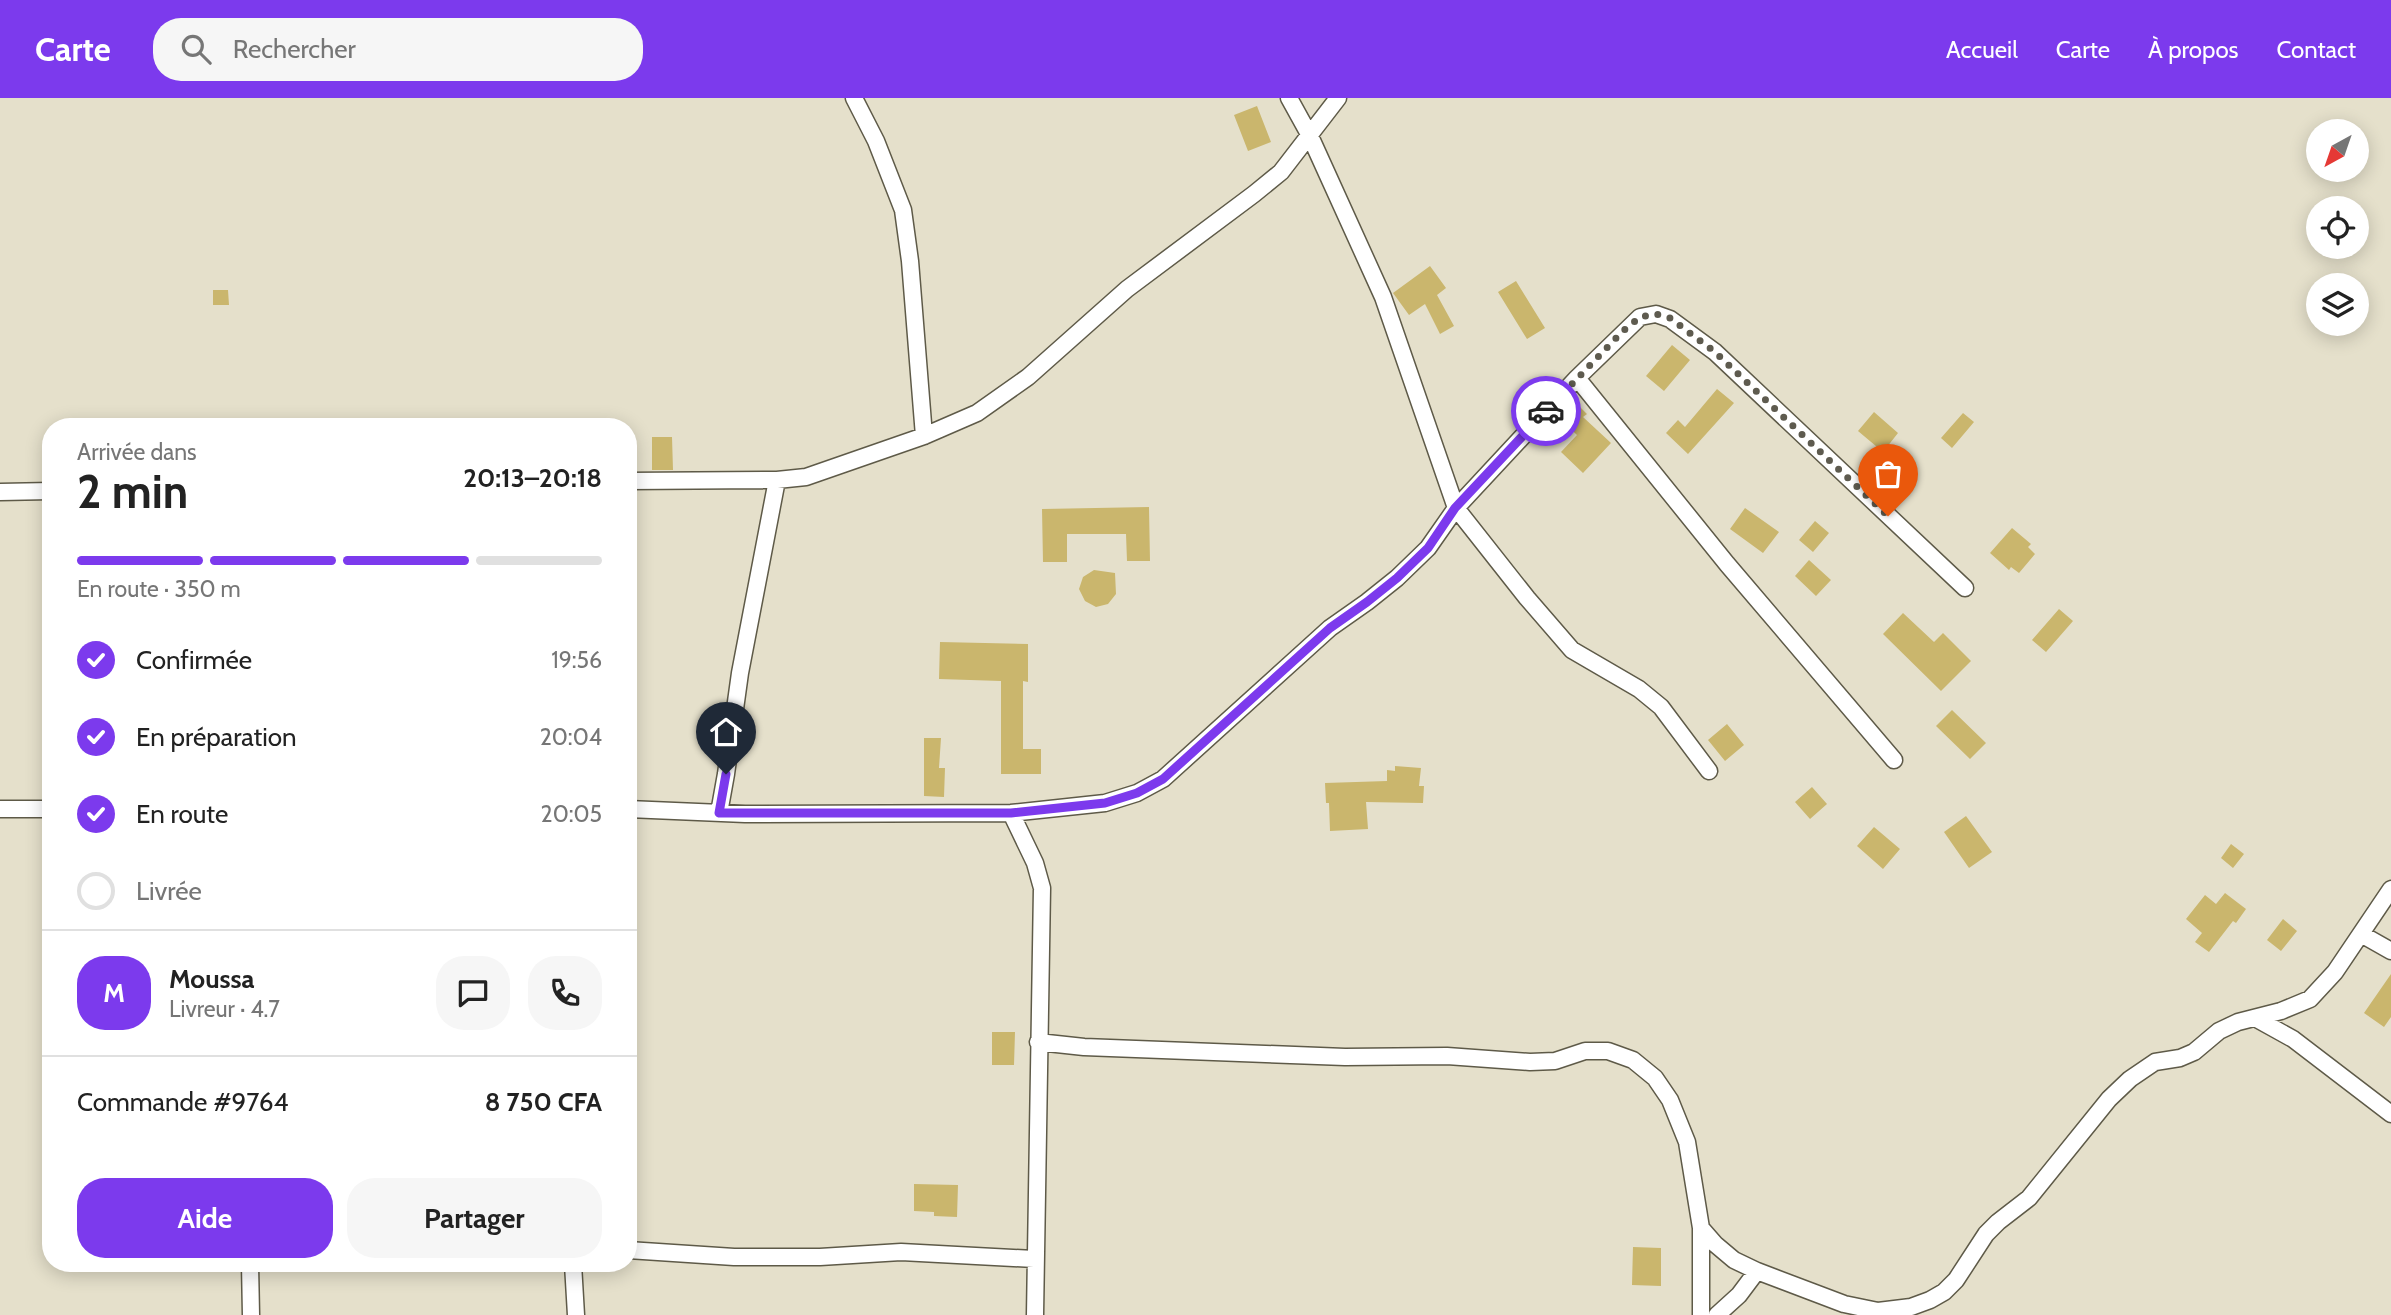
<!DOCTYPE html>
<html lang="fr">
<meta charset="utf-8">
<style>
body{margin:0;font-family:Cabin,sans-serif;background:#f6f6f6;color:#222;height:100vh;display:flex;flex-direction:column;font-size:26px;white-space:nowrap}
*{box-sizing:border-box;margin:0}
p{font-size:23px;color:#767676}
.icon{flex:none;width:38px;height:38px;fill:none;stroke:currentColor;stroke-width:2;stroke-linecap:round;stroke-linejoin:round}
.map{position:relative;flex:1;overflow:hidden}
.panel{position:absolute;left:42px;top:320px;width:595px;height:854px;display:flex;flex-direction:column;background:#fff;border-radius:28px;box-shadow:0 4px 18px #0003}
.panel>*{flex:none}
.needle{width:46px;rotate:220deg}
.buttons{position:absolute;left:2306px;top:21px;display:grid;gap:14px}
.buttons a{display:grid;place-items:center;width:63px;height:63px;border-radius:50%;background:#fff;box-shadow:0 4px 18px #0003;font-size:35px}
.pin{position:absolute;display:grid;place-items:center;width:60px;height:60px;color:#fff;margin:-72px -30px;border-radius:50% 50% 50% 0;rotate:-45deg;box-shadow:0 0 7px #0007}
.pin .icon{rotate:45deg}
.courier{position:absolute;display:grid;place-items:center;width:70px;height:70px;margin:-35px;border:5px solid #7c3aed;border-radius:50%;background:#fff;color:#222;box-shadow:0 2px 9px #0007}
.summary em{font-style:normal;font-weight:700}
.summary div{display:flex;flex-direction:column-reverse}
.summary{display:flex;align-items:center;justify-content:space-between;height:119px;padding:0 35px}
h1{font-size:46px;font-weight:700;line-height:52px}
.bar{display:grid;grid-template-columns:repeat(4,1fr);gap:10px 7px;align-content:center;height:84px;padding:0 35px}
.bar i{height:9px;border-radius:5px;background:#e0e0e0}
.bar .on{background:#7c3aed}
.bar p{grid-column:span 4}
.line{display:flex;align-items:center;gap:18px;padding:0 35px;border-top:2px solid #e0e0e0}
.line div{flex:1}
.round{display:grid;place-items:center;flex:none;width:74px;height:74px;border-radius:28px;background:#f6f6f6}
ol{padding:0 35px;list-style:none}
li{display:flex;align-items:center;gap:21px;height:77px}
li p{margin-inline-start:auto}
li .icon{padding:7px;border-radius:50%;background:#7c3aed;color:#fff;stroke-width:4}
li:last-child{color:#767676}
li i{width:38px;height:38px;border:4px solid #e0e0e0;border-radius:50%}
.primary-button{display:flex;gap:14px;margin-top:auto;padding:14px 35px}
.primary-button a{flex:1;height:80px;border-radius:28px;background:#7c3aed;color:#fff;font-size:28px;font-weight:700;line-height:80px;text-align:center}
.primary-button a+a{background:#f6f6f6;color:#222}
header{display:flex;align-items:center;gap:42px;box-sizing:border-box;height:98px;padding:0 35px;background:#7c3aed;color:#fff}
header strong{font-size:33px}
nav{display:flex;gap:38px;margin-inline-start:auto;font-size:24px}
.search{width:490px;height:63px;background:#f6f6f6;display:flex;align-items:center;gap:18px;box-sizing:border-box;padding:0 24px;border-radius:28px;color:#767676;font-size:26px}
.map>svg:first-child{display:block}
.building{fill:#cab66d}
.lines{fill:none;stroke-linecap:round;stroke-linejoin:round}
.minor-casing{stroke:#5e5a48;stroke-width:19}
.minor{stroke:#fff;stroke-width:16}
.done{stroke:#5e5b4f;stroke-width:7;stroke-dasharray:0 12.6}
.route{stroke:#7c3aed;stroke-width:9}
</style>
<header>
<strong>Carte</strong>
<div class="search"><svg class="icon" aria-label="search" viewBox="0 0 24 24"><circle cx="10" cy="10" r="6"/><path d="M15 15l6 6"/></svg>Rechercher</div>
<nav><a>Accueil</a><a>Carte</a><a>À propos</a><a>Contact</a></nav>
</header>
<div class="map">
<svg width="2391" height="1217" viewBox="0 0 2391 1217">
<rect width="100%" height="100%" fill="#e5e0cb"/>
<!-- building -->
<path class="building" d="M 1257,8 L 1271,44 L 1248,53 L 1234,17 Z
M 1430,168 L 1446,190 L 1437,197 L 1454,228 L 1440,236 L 1425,206 L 1409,217 L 1393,195 Z
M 1516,183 L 1545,230 L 1527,241 L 1498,194 Z
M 213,192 L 228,192 L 229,207 L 213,207 Z
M 1672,247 L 1690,262 L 1664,293 L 1646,278 Z
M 1717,291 L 1734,305 L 1688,356 L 1666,335 L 1678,322 L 1685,329 Z
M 1574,303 L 1587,316 L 1583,319 L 1611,345 L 1583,375 L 1561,354 L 1577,337 L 1558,319 Z
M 1874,314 L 1898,335 L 1883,354 L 1858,333 Z
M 1963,315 L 1974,324 L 1952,350 L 1941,340 Z
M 652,339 L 672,339 L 673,372 L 652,372 Z
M 1149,409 L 1150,463 L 1127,463 L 1126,436 L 1067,436 L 1067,464 L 1043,464 L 1042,411 Z
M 1745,410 L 1779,434 L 1763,455 L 1730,431 Z
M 1815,423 L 1829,435 L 1813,454 L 1799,442 Z
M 2012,430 L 2031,446 L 2028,449 L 2035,456 L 2019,475 L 2011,469 L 2009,472 L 1990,455 Z
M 1809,462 L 1831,482 L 1816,498 L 1795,478 Z
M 1094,472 L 1115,475 L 1116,496 L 1108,506 L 1096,509 L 1085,503 L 1079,491 L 1083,479 Z
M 2059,511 L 2073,523 L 2046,554 L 2032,542 Z
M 1903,515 L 1934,544 L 1943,535 L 1971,563 L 1941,593 L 1883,536 Z
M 940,544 L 1028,546 L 1028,584 L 1023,583 L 1023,651 L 1041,651 L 1041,676 L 1001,676 L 1001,583 L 939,581 Z
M 1952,612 L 1986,645 L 1970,661 L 1936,628 Z
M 1727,626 L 1744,647 L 1725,663 L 1708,642 Z
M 924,640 L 941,640 L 939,670 L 945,670 L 944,699 L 924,698 Z
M 1395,668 L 1421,670 L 1419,688 L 1424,688 L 1423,705 L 1366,704 L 1368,731 L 1330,733 L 1329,705 L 1326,705 L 1325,685 L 1387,683 L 1387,672 L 1395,673 Z
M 1812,689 L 1827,706 L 1810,721 L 1795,704 Z
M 1966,718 L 1992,754 L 1969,770 L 1944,734 Z
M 1874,729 L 1900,751 L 1883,771 L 1857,748 Z
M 2231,746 L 2244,756 L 2233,770 L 2221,760 Z
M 2225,795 L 2246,811 L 2236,825 L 2233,823 L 2209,854 L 2195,844 L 2202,835 L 2186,821 L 2205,797 L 2216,806 Z
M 2283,821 L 2297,833 L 2281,853 L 2267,842 Z
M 2391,876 L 2391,919 L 2384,929 L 2364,915 Z
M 992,934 L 1015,934 L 1014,967 L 992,967 Z
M 914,1086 L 958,1087 L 957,1119 L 934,1118 L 934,1114 L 914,1113 Z
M 1633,1149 L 1661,1150 L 1661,1188 L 1632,1187 Z"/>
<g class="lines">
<!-- minor casing -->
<g class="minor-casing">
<path id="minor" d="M 854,0 L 876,43 L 903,112 L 910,163 L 924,338
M 1289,0 L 1310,38 L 1383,199 L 1456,410 L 1527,500 L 1572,552 L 1639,591 L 1661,609 L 1709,673
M 1577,280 L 1727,466 L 1894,662
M 628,383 L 777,382 L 806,379 L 924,338 L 977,315 L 1028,279 L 1127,191 L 1254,96 L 1281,74 L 1338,0
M 0,394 L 51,393
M 0,711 L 51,711
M 628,711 L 745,716 L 1011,715 L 1105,705 L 1137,695 L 1163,681 L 1330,530 L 1367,504 L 1397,480 L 1428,450 L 1456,410 L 1577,280 L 1640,219 L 1656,216 L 1670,221 L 1715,254 L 1965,490
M 719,715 L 726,676 L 740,575 L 777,382
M 1011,715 L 1035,765 L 1042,790 L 1035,1217
M 2361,836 L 2391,853
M 2255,920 L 2293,941 L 2391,1016
M 1038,944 L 1084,949 L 1345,959 L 1447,958 L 1530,964 L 1555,963 L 1585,953 L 1608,953 L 1633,962 L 1655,980 L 1670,1002 L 1687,1044 L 1701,1130 L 1701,1217
M 1701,1130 L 1715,1146 L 1734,1162 L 1757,1173 L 1844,1206 L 1878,1213 L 1911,1209 L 1930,1202 L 1944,1194 L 1956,1182 L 1986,1136 L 1998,1124 L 2029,1100 L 2109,1001 L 2130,981 L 2155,964 L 2180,960 L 2194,954 L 2219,933 L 2238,924 L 2281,913 L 2310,901 L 2335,874 L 2391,791
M 628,1152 L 734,1159 L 820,1159 L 901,1154 L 1034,1161
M 250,1166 L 251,1217
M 573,1166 L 576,1217
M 1717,1217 L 1739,1197 L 1757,1173"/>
</g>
<!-- minor -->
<use href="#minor" class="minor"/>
</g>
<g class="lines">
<!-- done -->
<path class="done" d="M 1546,313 L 1623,233 L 1640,219 L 1656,216 L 1670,220 L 1715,254 L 1888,418"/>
<!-- route -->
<path class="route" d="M 726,676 L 719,715 L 1011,715 L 1105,705 L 1137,695 L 1163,681 L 1330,530 L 1367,504 L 1397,480 L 1428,450 L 1455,410 L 1546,313"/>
</g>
</svg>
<div class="buttons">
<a><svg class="needle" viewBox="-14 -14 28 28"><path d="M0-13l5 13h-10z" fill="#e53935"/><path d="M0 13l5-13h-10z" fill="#767676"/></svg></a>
<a><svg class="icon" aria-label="locate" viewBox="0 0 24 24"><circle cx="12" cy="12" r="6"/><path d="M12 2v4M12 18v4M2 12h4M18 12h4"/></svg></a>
<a><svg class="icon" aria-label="layers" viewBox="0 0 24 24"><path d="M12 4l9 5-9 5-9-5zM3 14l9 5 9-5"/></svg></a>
</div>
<div class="pin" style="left:1888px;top:418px;background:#ea580c"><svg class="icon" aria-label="bag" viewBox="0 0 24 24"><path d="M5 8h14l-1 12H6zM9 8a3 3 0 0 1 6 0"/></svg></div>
<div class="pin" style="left:726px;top:676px;background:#1f2937"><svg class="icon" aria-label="home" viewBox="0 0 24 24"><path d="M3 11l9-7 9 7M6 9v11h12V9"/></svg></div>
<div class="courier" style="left:1546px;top:313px"><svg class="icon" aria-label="car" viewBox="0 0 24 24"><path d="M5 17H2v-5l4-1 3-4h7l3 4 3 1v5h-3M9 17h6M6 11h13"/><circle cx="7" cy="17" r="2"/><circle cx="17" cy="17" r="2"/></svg></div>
<section class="panel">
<div class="summary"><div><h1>2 min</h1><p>Arrivée dans</p></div><em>20:13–20:18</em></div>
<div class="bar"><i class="on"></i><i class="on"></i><i class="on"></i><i></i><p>En route · 350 m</p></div>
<ol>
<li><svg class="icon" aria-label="check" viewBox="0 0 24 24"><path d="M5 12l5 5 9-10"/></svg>Confirmée<p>19:56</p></li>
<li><svg class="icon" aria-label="check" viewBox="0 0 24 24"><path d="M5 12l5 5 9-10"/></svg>En préparation<p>20:04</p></li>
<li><svg class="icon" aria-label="check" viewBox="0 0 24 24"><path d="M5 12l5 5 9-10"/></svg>En route<p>20:05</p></li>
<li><i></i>Livrée</li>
</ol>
<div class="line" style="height:126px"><b class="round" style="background:#7c3aed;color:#fff">M</b><div><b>Moussa</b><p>Livreur · 4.7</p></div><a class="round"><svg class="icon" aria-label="chat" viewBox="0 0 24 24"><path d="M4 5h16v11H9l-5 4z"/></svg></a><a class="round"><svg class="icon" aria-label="phone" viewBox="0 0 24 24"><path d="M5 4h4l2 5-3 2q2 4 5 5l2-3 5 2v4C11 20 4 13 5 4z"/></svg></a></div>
<div class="line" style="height:91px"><div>Commande #9764</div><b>8 750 CFA</b></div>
<div class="primary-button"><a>Aide</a><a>Partager</a></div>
</section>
</div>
